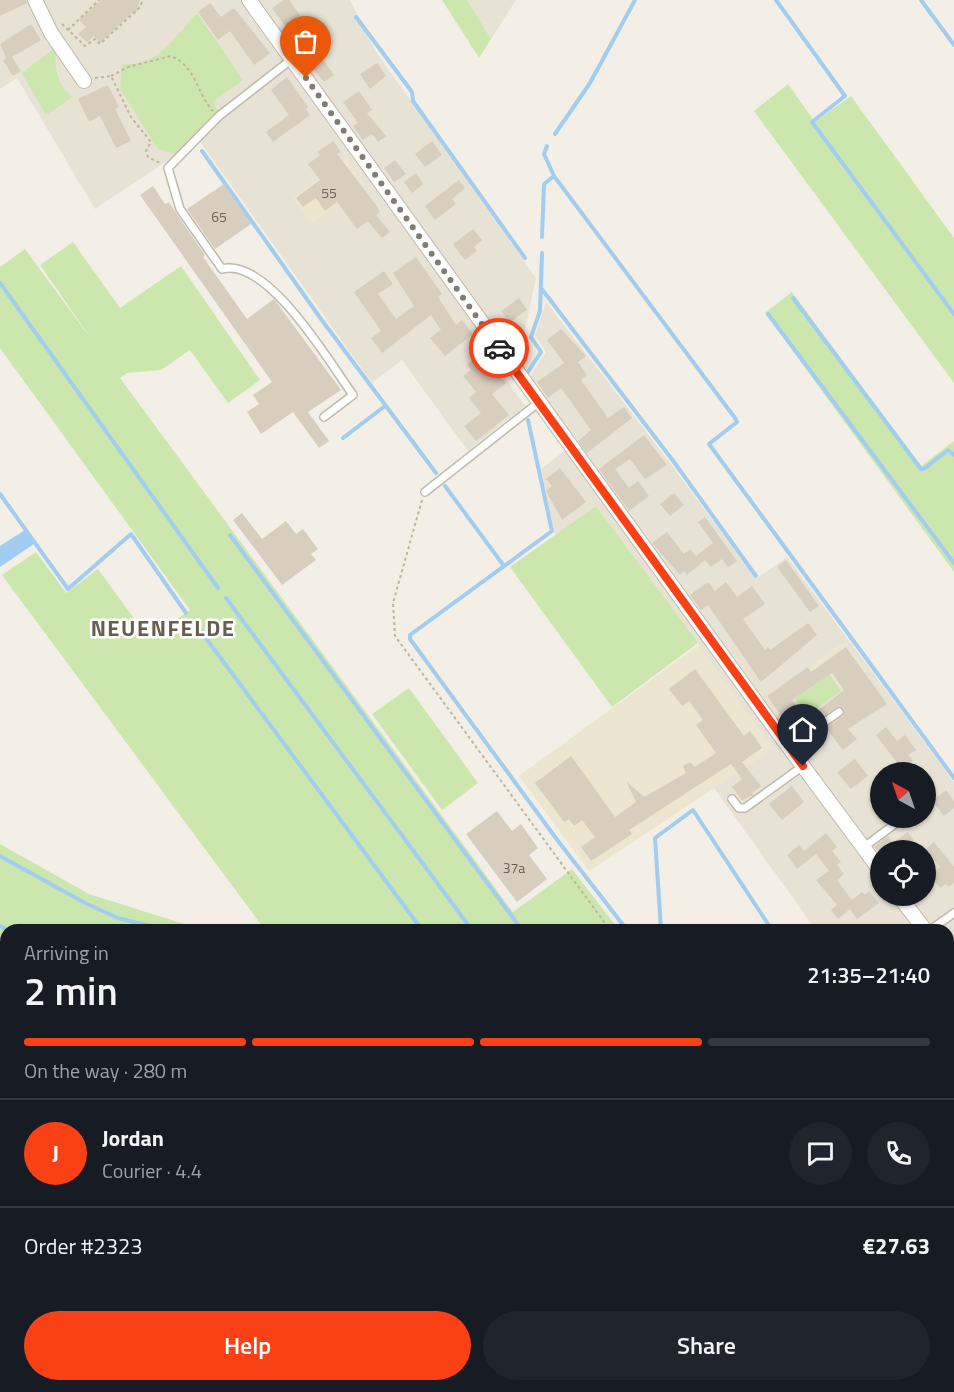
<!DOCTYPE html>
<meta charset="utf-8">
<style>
body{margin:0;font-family:"Titillium Web",sans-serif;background:#20242c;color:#f1f3f6;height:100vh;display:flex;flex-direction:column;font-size:22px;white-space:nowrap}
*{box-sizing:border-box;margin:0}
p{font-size:20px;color:#9ea1a6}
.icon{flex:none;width:33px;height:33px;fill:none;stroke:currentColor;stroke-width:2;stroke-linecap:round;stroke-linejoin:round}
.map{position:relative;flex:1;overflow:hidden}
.panel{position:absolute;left:0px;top:924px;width:954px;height:468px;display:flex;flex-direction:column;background:#171b24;border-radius:18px 18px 0 0;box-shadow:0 2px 4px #0004}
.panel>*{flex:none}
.needle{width:39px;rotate:320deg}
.fabs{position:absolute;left:870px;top:762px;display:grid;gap:12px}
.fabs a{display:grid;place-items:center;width:66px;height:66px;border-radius:50%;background:#171b24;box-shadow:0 2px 4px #0004;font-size:30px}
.pin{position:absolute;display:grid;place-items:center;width:51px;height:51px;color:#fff;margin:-62px -26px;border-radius:50% 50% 50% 0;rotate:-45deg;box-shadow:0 0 6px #0007}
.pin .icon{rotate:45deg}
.courier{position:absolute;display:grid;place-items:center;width:60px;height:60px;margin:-30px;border:4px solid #fa4116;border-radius:50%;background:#fff;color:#222;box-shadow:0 2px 8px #0007}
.headline em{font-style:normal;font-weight:600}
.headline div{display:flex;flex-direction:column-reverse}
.headline{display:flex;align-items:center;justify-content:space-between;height:102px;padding:0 24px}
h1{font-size:39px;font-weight:600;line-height:45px}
.bar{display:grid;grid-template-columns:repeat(4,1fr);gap:9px 6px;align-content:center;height:72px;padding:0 24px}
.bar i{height:8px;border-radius:4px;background:#363941}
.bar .active{background:#fa4116}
.bar p{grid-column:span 4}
.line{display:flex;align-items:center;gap:15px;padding:0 24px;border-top:2px solid #363941}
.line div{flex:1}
.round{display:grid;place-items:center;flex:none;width:63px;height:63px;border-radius:32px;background:#20242c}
.primary-button{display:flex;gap:12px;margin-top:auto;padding:12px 24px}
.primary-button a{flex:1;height:69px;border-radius:36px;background:#fa4116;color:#fff;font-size:24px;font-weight:600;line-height:69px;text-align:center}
.primary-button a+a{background:#20242c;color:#f1f3f6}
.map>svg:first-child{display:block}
.residential{fill:#e7e2d4;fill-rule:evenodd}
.education{fill:#ece5cf}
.green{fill:#cbe7ae}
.water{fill:#a1cdf0}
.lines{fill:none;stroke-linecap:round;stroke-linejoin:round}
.stream{stroke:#a1cdf0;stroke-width:4}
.canal{stroke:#a1cdf0;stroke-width:12}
.building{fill:#d7cebe}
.service-casing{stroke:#c1baab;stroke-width:10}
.minor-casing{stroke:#c1baab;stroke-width:16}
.secondary-casing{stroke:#d3c595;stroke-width:22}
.path{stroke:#c0b499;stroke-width:2;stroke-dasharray:3 3;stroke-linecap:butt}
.service{stroke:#fff;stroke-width:7}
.minor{stroke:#fff;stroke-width:14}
.secondary{stroke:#fef3c4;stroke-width:20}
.done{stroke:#827d73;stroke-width:6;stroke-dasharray:0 10.8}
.route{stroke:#fa4116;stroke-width:8}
.labels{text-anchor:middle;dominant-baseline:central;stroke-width:5;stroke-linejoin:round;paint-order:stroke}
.number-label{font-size:14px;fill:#6a6457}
.district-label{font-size:22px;font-weight:bold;letter-spacing:1.5px;fill:#685e4c;stroke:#fff}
</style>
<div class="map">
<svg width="954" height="1392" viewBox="0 0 954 1392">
<rect width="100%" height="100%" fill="#f3efe6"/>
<!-- residential -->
<path class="residential" d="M 0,0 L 350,0 L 376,52 L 536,278 L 523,339 L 493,361 L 525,406 L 468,451 L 402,360 L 372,383 L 199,140 L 95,209 L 17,78 L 0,89 Z
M 467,0 L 516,0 L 491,39 Z
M 546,302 L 671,464 L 756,579 L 787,557 L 954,782 L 954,1052 L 948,1057 L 948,930 L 816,930 L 714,788 L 699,645 L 596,506 L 555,535 L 541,469 L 577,441 L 530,376 L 546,352 L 535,335 ZM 880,772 L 926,772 L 926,818 L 880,818 ZM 880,850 L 926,850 L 926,896 L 880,896 Z"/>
<!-- education -->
<path class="education" d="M 346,158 L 365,184 L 312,224 L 293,198 Z
M 845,641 L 868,672 L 790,728 L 767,696 Z
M 699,645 L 773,749 L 589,871 L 519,776 Z"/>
<!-- green -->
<path class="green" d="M 442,0 L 467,0 L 491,39 L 479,58 Z
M 197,13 L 243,80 L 213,102 L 218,111 L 176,154 L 158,149 L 120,89 L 122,64 C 158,68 176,35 197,13 Z
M 56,47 C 54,67 56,84 73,97 L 46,115 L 22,73 Z
M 788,84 L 815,122 L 851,96 L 954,238 L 954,383 L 754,111 Z
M 73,242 L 120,308 L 181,266 L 260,380 L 228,403 L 190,350 L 161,370 L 127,373 L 120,378 L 513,912 L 572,869 L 619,930 L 265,930 L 2,575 L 36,552 L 66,593 L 98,569 L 149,639 L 190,610 L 0,348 L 0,267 L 25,249 L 94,343 L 40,265 Z
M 792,292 L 921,466 L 954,441 L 954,572 L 765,313 Z
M 596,506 L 698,643 L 612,707 L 510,567 Z
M 827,671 L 841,691 L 807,715 L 795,698 L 818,682 Z
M 409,688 L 478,783 L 442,810 L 372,714 Z
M 0,844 L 89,894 L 203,930 L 6,930 L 6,1014 L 0,1010 Z"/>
<!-- water -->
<path class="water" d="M 25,530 L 34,544 L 0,567 L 0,546 Z"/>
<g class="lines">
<!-- stream -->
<path class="stream" d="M 776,0 L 845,96 L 812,122 L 954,314
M 921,0 L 954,45
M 356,17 L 412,92 L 413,101 L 525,258
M 555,134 L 590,83 L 635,0
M 547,146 L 544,154 L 554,176 L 735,418 L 737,422 L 709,444 L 954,778
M 202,151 L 321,319 L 436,473
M 542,237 L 544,184 L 554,176
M 0,283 L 218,588
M 541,288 L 674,462 L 756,576
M 793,298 L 921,469 L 924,469 L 948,450 L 954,455
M 768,314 L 954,563
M 528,372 L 541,352 L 531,337 L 540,311 L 542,253
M 528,420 L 552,531 L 410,635 L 410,639 L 558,841 L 627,930
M 343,438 L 385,406
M 445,486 L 504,566
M 0,494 L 68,589 L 131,534 L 186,613
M 230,535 L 522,930
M 226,598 L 472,930
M 194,622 L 422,930
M 0,856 L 85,903 L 118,918 L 166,930
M 0,926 L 7,930
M 661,930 L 655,838 L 693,810 L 772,930
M 0,988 L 6,974
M 948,1374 L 954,1387
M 273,1386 L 278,1392
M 795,1386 L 797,1392
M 866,1386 L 870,1392"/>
<!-- canal -->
<path class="canal" d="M 0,992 L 6,995"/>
</g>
<!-- building -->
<path class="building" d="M 0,0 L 26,0 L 27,3 L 0,16 Z
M 101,0 L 140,0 L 135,15 L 133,12 L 100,43 L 94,36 L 87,42 L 78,34 L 86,27 L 79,20 Z
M 284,0 L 289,0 L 300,15 L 296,18 L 321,51 L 318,53 L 334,75 L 324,82 L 299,51 L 302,49 L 272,8 Z
M 210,3 L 221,17 L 234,8 L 270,53 L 254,65 L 230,31 L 218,40 L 198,12 Z
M 31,24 L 41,40 L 12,57 L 21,71 L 13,76 L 3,60 L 6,58 L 0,44 Z
M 377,63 L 386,76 L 370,89 L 360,74 Z
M 287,77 L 308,107 L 306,109 L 310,115 L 273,142 L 266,132 L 289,115 L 271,90 Z
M 108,85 L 119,107 L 115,109 L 131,141 L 116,148 L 100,116 L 89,122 L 78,99 Z
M 359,91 L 372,110 L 367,113 L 386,136 L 378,142 L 372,134 L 363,140 L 353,126 L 358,123 L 343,102 Z
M 333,141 L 341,152 L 337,154 L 376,205 L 380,212 L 376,215 L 390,232 L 382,238 L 368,221 L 357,229 L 337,202 L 325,211 L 316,198 L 303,207 L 296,198 L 320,180 L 308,164 L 320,155 L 318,152 Z
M 432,141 L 442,155 L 425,167 L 415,154 Z
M 395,160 L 406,174 L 394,182 L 384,168 Z
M 416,173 L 423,184 L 412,193 L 404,182 Z
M 459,180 L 465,188 L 452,199 L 456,204 L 435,220 L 425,206 Z
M 224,184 L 251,224 L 215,249 L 187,209 Z
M 153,186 L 165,204 L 169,202 L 174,210 L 205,255 L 203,257 L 247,319 L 274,299 L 341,390 L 308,412 L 329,441 L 319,448 L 293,412 L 261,434 L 247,412 L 259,404 L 253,395 L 272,382 L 140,195 Z
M 473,229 L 482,240 L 474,247 L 477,251 L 465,260 L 453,244 Z
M 416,257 L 442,294 L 438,297 L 456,325 L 462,320 L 473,334 L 445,356 L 430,338 L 441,330 L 431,315 L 382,353 L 371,338 L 381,331 L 354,292 L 384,271 L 393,284 L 378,294 L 396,319 L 414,306 L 393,273 Z
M 519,298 L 527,310 L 510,322 L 501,311 Z
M 561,329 L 586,356 L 578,362 L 587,375 L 581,380 L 608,418 L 624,407 L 632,418 L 587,453 L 578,441 L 591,430 L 561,388 L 548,398 L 537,382 L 564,363 L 547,340 Z
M 482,353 L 506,383 L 492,394 L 509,415 L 476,441 L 464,426 L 481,413 L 469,398 L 476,392 L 463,376 L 471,370 L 467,364 Z
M 644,435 L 667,465 L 645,479 L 630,459 L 615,469 L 629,488 L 638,481 L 649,496 L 629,511 L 599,469 Z
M 560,468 L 586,502 L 562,520 L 546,491 L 552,486 L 546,479 Z
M 674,493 L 684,505 L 670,516 L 660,504 Z
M 242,513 L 262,539 L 286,521 L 296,534 L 303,529 L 318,549 L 311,554 L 316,560 L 282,585 L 233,520 Z
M 705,517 L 737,561 L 728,567 L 722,559 L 711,567 L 705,560 L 687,575 L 684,571 L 680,575 L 652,543 L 667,532 L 684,554 L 690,549 L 696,556 L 713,543 L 698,522 Z
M 786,560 L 819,606 L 810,612 L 777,567 Z
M 708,582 L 715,591 L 726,582 L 737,597 L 752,586 L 765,604 L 743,619 L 765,650 L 768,647 L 770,650 L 808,623 L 817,635 L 761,682 L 708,605 L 701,610 L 690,595 Z
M 846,647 L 887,704 L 848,729 L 857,739 L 843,750 L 826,728 L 843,716 L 844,709 L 838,707 L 825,715 L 820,709 L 844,690 L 832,673 L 792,700 L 801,713 L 787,724 L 767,696 L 808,667 L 811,672 Z
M 695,669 L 744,736 L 750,731 L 762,748 L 742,762 L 761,786 L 752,793 L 754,795 L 742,800 L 732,787 L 742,779 L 731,764 L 629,830 L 632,834 L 591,861 L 581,847 L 595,837 L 582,820 L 574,826 L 569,819 L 564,822 L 535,783 L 571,756 L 615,817 L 636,802 L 626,781 L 644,797 L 686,773 L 683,766 L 690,762 L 695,767 L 716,753 L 696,725 L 703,720 L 689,701 L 682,706 L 669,689 Z
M 886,727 L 897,741 L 905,735 L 916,750 L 908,755 L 913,761 L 902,769 L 876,735 Z
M 855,759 L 868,776 L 851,789 L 837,772 Z
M 792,786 L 804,802 L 782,820 L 769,804 Z
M 946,790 L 954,801 L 954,808 L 944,816 L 932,801 Z
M 497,811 L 512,831 L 521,824 L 538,848 L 529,855 L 547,879 L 517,902 L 466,834 Z
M 908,832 L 914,841 L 901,850 L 877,850 L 874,847 L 888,836 L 893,843 Z
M 826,833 L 837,847 L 832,851 L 841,862 L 837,865 L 844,874 L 837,880 L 852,900 L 862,892 L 865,895 L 869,891 L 879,903 L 857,919 L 850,909 L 838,919 L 831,910 L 837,905 L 816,880 L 829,871 L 816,854 L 797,869 L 787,855 L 799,845 L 804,851 Z
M 934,842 L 954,867 L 954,883 L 948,887 L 946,884 L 940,888 L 930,875 L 940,867 L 926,849 Z"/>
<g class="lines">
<!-- service casing -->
<g class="service-casing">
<path id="service" d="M 292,59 L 219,116 L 168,168 L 180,209 L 222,269 C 268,257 330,363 353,395 L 324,417
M 425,492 L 538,403
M 789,747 L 839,712
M 732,799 L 739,808 L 745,808 L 803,766
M 926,800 L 927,799
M 864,847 L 903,818
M 930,930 L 954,913
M 744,1386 L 748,1392
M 807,1386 L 810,1392"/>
</g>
<!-- minor casing -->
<g class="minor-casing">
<path id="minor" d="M 35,0 L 51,33 L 84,81
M 249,0 L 771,723 L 880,870
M 899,896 L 925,930
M 948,962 L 954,970"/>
</g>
<!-- secondary casing -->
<g class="secondary-casing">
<path id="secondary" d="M 948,1146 L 954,1142
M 703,1392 L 708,1386"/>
</g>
<!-- path -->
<path class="path" d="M 62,24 L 85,46 L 95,39 L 100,44 L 140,7 L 143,0
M 68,30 L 99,0
M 111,76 L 128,67 L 171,56 C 197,67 196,93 213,111
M 95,78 L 111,76 L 131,117 L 151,142 L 146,151 L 148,157 L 160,163
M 422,500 L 393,603 L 395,636 L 610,930"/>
<!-- service -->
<use href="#service" class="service"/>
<!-- minor -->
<use href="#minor" class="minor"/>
<!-- secondary -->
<use href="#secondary" class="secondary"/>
</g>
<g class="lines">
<!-- done -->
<path class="done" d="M 306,78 L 499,348"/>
<!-- route -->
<path class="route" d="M 499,348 L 803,766"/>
</g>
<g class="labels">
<!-- number labels -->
<g class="number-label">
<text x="329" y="192">55</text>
<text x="219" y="216">65</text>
<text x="514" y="867">37a</text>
</g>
<!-- district labels -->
<g class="district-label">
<text x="163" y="628">NEUENFELDE</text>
</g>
</g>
</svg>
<div class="fabs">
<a><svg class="needle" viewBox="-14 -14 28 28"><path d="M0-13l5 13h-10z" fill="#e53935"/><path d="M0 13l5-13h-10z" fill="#9ea1a6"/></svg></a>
<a><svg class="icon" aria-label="locate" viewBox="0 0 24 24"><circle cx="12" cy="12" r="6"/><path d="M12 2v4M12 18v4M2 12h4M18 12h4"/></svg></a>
</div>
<div class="pin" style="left:306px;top:78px;background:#ea580c"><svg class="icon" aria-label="bag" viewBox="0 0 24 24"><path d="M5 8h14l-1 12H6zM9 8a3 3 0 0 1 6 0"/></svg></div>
<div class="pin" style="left:803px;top:766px;background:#1f2937"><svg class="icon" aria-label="home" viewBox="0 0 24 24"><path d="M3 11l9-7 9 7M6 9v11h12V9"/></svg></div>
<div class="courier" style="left:499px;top:348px"><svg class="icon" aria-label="car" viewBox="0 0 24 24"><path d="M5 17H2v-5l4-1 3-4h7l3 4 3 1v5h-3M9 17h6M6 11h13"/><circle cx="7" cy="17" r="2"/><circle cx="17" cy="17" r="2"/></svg></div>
<section class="panel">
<div class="headline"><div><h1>2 min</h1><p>Arriving in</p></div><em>21:35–21:40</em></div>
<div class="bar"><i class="active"></i><i class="active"></i><i class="active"></i><i></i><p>On the way · 280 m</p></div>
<div class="line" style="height:108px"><b class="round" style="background:#fa4116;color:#fff">J</b><div><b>Jordan</b><p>Courier · 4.4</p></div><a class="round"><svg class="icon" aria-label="chat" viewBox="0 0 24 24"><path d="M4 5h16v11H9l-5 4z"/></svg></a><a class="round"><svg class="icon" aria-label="phone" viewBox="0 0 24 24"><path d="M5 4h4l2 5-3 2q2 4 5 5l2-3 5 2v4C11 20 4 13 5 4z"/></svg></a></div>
<div class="line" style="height:78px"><div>Order #2323</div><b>€27.63</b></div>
<div class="primary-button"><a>Help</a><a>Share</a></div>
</section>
</div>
